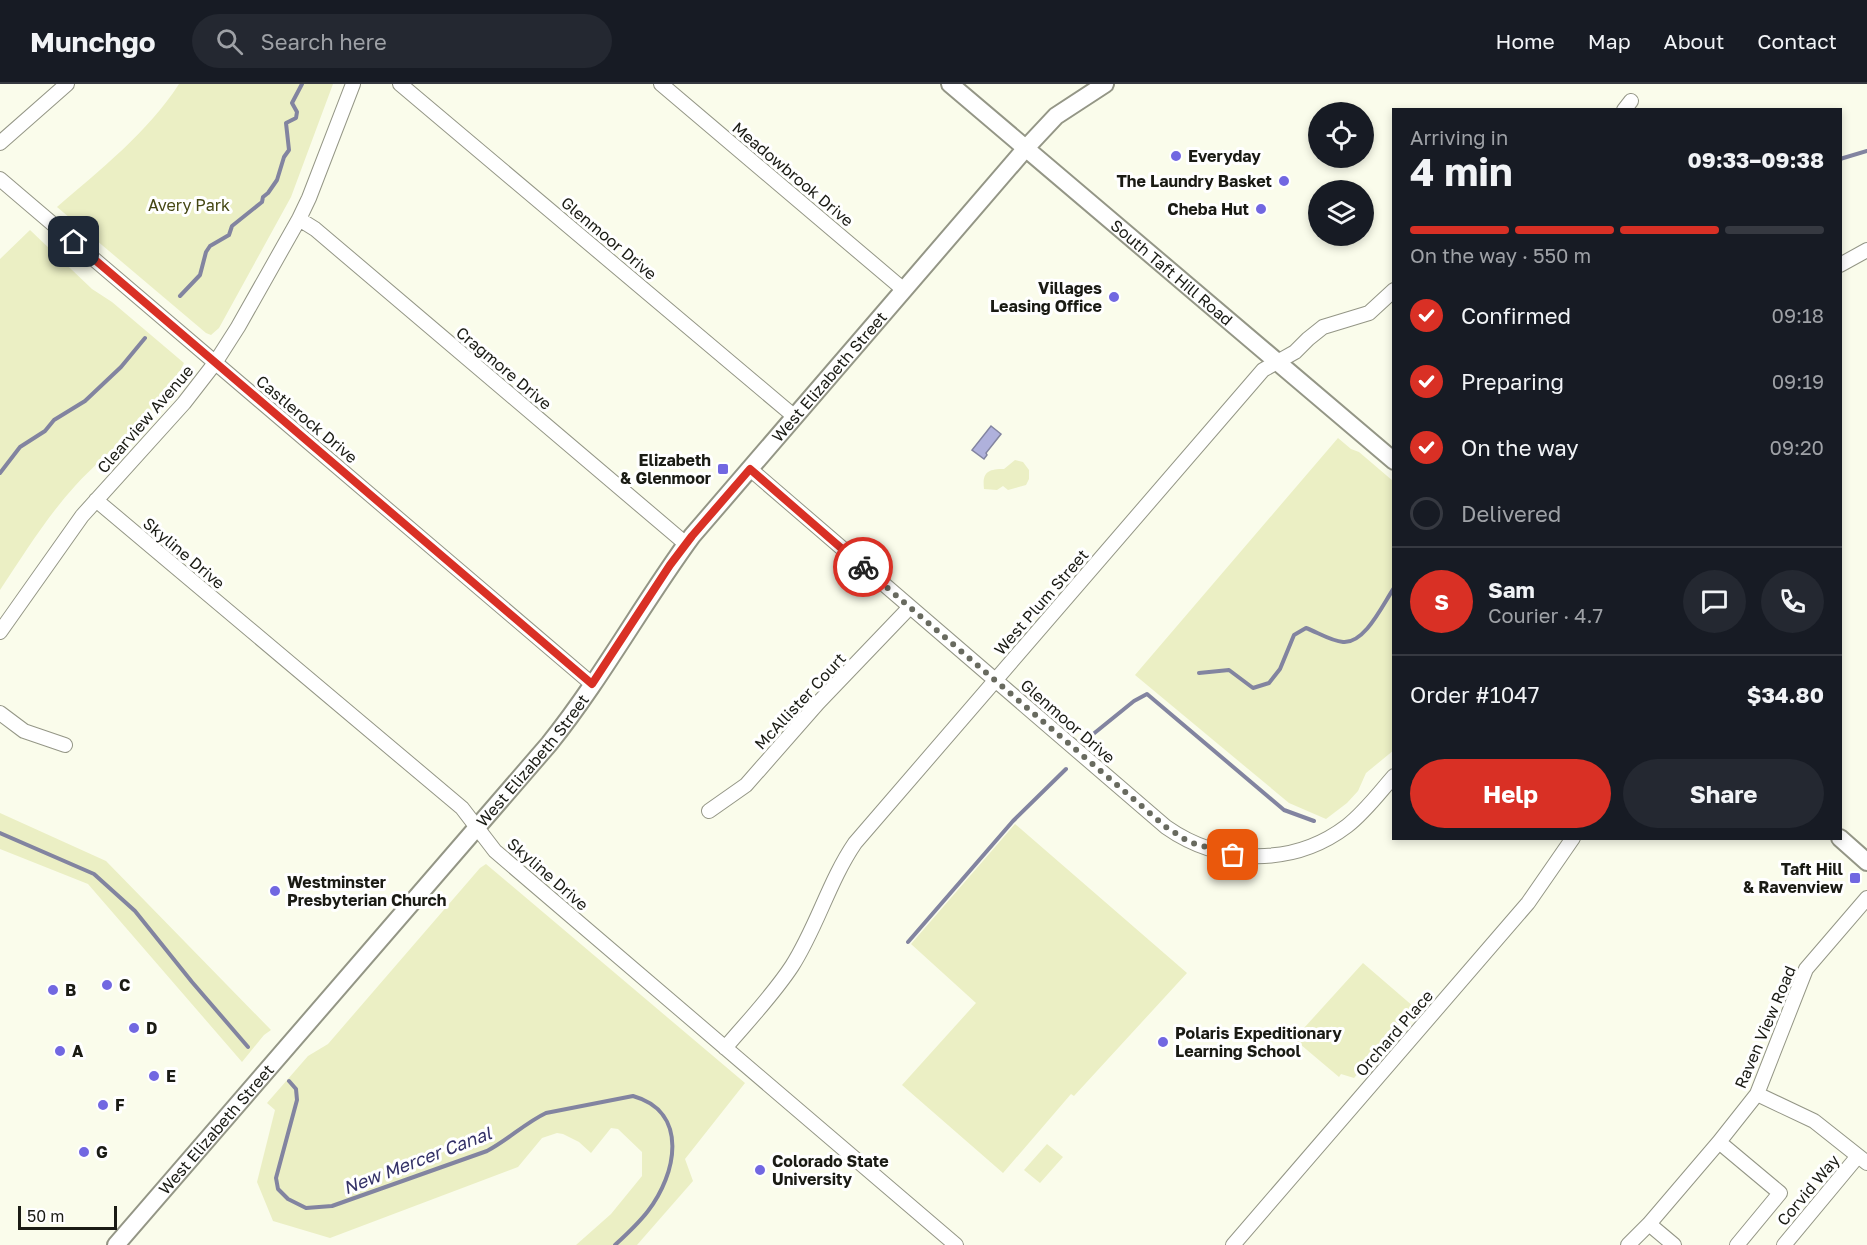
<!DOCTYPE html>
<meta charset="utf-8">
<style>
body{margin:0;font-family:"Golos Text",sans-serif;background:#242831;color:#f1f3f6;height:100vh;display:flex;flex-direction:column;font-size:22px;white-space:nowrap}
*{box-sizing:border-box;margin:0}
p{font-size:20px;color:#9ea1a6}
.icon{flex:none;width:33px;height:33px;fill:none;stroke:currentColor;stroke-width:2;stroke-linecap:round;stroke-linejoin:round}
.map{position:relative;flex:1;overflow:hidden}
.panel{position:absolute;left:1392px;top:24px;width:450px;height:732px;display:flex;flex-direction:column;background:#171b24;border-radius:0px;box-shadow:0 3px 9px #0003}
.panel>*{flex:none}
.controls{position:absolute;left:1308px;top:18px;display:grid;gap:12px}
.controls a{display:grid;place-items:center;width:66px;height:66px;border-radius:50%;background:#171b24;box-shadow:0 3px 9px #0003;font-size:30px}
.scale{position:absolute;left:18px;bottom:15px;width:99px;box-sizing:border-box;padding-left:6px;border:3px solid #1a1b14;border-top:0;font-size:16px;line-height:21px;white-space:nowrap;color:#1a1b14;-webkit-text-stroke:4px #fff;paint-order:stroke}
.pin{position:absolute;display:grid;place-items:center;width:51px;height:51px;color:#fff;margin:-26px;border-radius:12px;box-shadow:0 3px 9px #0006}
.courier{position:absolute;display:grid;place-items:center;width:60px;height:60px;margin:-30px;border:4px solid #d93025;border-radius:50%;background:#fff;color:#222;box-shadow:0 2px 8px #0007}
.overview em{font-style:normal;font-weight:700}
.overview div{display:flex;flex-direction:column-reverse}
.overview{display:flex;align-items:center;justify-content:space-between;height:102px;padding:0 18px}
h1{font-size:39px;font-weight:700;line-height:45px}
.bar{display:grid;grid-template-columns:repeat(4,1fr);gap:9px 6px;align-content:center;height:72px;padding:0 18px}
.bar i{height:8px;border-radius:4px;background:#363941}
.bar .selected{background:#d93025}
.bar p{grid-column:span 4}
.line{display:flex;align-items:center;gap:15px;padding:0 18px;border-top:2px solid #363941}
.line div{flex:1}
.round{display:grid;place-items:center;flex:none;width:63px;height:63px;border-radius:32px;background:#242831}
ol{padding:0 18px;list-style:none}
li{display:flex;align-items:center;gap:18px;height:66px}
li p{margin-inline-start:auto}
li .icon{padding:6px;border-radius:50%;background:#d93025;color:#fff;stroke-width:4}
li:last-child{color:#9ea1a6}
li i{width:33px;height:33px;border:3px solid #363941;border-radius:50%}
.action{display:flex;gap:12px;margin-top:auto;padding:12px 18px}
.action a{flex:1;height:69px;border-radius:36px;background:#d93025;color:#fff;font-size:24px;font-weight:700;line-height:69px;text-align:center}
.action a+a{background:#242831;color:#f1f3f6}
header{display:flex;align-items:center;gap:36px;box-sizing:border-box;height:84px;padding:0 30px;background:#171b24;border-bottom:2px solid #363941}
header strong{font-size:28px}
nav{display:flex;gap:33px;margin-inline-start:auto;font-size:21px}
.search{width:420px;height:54px;background:#242831;display:flex;align-items:center;gap:15px;box-sizing:border-box;padding:0 21px;border-radius:33px;color:#9ea1a6;font-size:22px}
.map>svg:first-child{display:block}
.green{fill:#ebefc4}
.water{fill:#afb1dc;stroke:#8284a0;stroke-width:1.5}
.lines{fill:none;stroke-linecap:round;stroke-linejoin:round}
.stream{stroke:#8284a0;stroke-width:4}
.minor-casing{stroke:#949686;stroke-width:16}
.major-casing{stroke:#949686;stroke-width:20}
.minor{stroke:#fff;stroke-width:14}
.major{stroke:#fff;stroke-width:16}
.done{stroke:#686a5f;stroke-width:6;stroke-dasharray:0 10.8}
.route{stroke:#d93025;stroke-width:8}
.poi-dot{fill:#7167e1;stroke:#fff;stroke-width:2}
.labels{text-anchor:middle;dominant-baseline:central;stroke-width:6;stroke-linejoin:round;paint-order:stroke}
.poi-label{font-size:16px;font-weight:bold;fill:#1a1b14;stroke:#fff;text-anchor:start}
.street-label{font-size:16px;fill:#1a1b14;stroke:#fff}
.park-label{font-size:16px;fill:#454713;stroke:#fff}
.water-label{font-size:18px;font-style:italic;fill:#343267;stroke:#fff}
</style>
<header>
<strong>Munchgo</strong>
<div class="search"><svg class="icon" aria-label="search" viewBox="0 0 24 24"><circle cx="10" cy="10" r="6"/><path d="M15 15l6 6"/></svg>Search here</div>
<nav><a>Home</a><a>Map</a><a>About</a><a>Contact</a></nav>
</header>
<div class="map">
<svg width="1867" height="1161" viewBox="0 0 1867 1161">
<rect width="100%" height="100%" fill="#fafceb"/>
<!-- green -->
<path class="green" d="M 179,0 L 333,0 L 291,113 L 219,244 L 211,251 L 206,249 L 57,123 C 100,86 148,48 179,0 Z
M 30,146 L 92,205 L 112,218 L 184,279 C 163,326 110,364 75,402 C 46,434 24,470 0,506 L 0,175 Z
M 1338,354 L 1351,365 L 1359,368 L 1393,397 L 1394,666 L 1366,689 L 1358,707 L 1347,719 L 1326,735 L 1289,719 L 1135,591 Z
M 1015,376 L 1023,378 L 1029,386 L 1029,395 L 1026,401 L 1008,406 L 1003,402 L 997,406 L 984,405 C 982,388 988,385 1004,385 Z
M 0,729 L 106,777 L 271,946 L 264,951 L 242,978 L 88,800 L 0,765 Z
M 1015,740 L 1187,889 L 1074,1012 L 1071,1010 L 1003,1089 L 902,1001 L 976,919 L 911,860 Z
M 486,780 L 745,999 L 685,1075 L 693,1097 L 637,1161 L 576,1161 L 611,1130 L 642,1092 L 642,1068 L 618,1045 L 611,1044 L 591,1069 L 579,1058 L 563,1050 L 557,1049 L 542,1054 L 518,1083 L 330,1154 L 273,1137 L 257,1098 L 275,1026 L 267,1019 L 308,972 L 328,960 L 480,784 Z
M 1363,879 L 1414,923 L 1354,994 L 1341,990 L 1339,993 L 1294,955 Z
M 1047,1060 L 1063,1073 L 1040,1099 L 1024,1086 Z"/>
<!-- water -->
<path class="water" d="M 991,342 L 1001,350 L 986,369 L 987,371 L 984,375 L 972,366 Z"/>
<g class="lines">
<!-- stream -->
<path class="stream" d="M 1840,75 L 1867,67
M 180,212 L 200,191 L 206,168 L 210,162 L 229,151 L 232,142 L 262,118 L 263,113 L 268,109 L 277,96 L 284,73 L 289,66 L 286,39 L 296,34 L 297,28 L 292,19 L 302,0
M 0,389 L 20,363 L 45,347 L 54,336 L 85,317 L 121,283 L 145,254
M 1199,589 L 1229,586 L 1253,604 L 1269,599 L 1280,585 L 1294,551 L 1306,544 C 1317,548 1331,557 1343,558 C 1365,560 1383,520 1394,504
M 1092,651 L 1134,617 L 1147,610 L 1284,726 L 1314,737
M 0,749 L 94,790 L 135,827 L 192,898 L 248,963
M 908,858 L 1013,737 L 1066,685
M 289,997 L 296,1005 L 297,1016 L 276,1094 L 278,1105 L 288,1115 L 306,1124 L 332,1122 L 487,1067 C 508,1056 525,1039 546,1029 L 633,1012 C 690,1028 676,1091 648,1127 C 638,1140 627,1150 615,1161"/>
<!-- minor casing -->
<g class="minor-casing">
<path id="minor" d="M 400,0 L 795,333
M 661,0 L 904,206
M 1624,26 L 1631,17
M 0,59 L 67,0
M 0,95 L 592,600
M 299,135 L 315,145 L 686,460
M 1840,181 L 1867,166
M 750,385 L 1166,743 C 1220,781 1293,783 1347,742 C 1365,728 1379,709 1394,692
M 96,416 L 462,724 L 495,767 L 956,1161
M 0,548 L 82,432 L 184,319 L 215,279 L 238,243 L 299,135 L 309,114 L 353,0
M 0,629 L 24,647 L 65,661
M 709,727 L 746,701 L 818,619 L 910,523
M 725,964 C 748,937 773,911 792,882 C 817,843 829,797 855,759 L 1263,286 L 1295,268 L 1308,255 L 1323,243 L 1369,229 L 1394,206
M 1757,1010 L 1814,1037 L 1867,1079
M 1719,1058 L 1780,1109 L 1737,1161
M 1649,1140 L 1674,1161
M 1233,1161 L 1528,819 L 1573,754
M 1628,1161 L 1649,1140 L 1719,1058 L 1757,1010 L 1806,885 L 1867,814
M 1784,1161 L 1858,1072"/>
</g>
<!-- major casing -->
<g class="major-casing">
<g id="major">
<path id="s1" d="M 950,0 L 1394,377"/>
<path d="M 1840,754 L 1867,778"/>
<path id="s2" d="M 116,1161 L 549,660 C 602,594 642,520 692,452 L 1026,64 L 1056,32 L 1105,0"/>
</g>
</g>
<!-- minor -->
<use href="#minor" class="minor"/>
<!-- major -->
<use href="#major" class="major"/>
</g>
<g class="lines">
<!-- done -->
<path class="done" d="M 863,483 L 1166,743 L 1189,758 L 1233,771"/>
<!-- route -->
<path class="route" d="M 74,158 L 592,600 L 670,481 L 692,452 L 750,385 L 863,483"/>
</g>
<!-- markers -->
<g class="poi-dot">
<circle cx="1176" cy="72" r="6"/>
<circle cx="1284" cy="97" r="6"/>
<circle cx="1261" cy="125" r="6"/>
<circle cx="1114" cy="213" r="6"/>
<rect x="717" y="379" width="12" height="12" rx="3"/>
<rect x="1849" y="788" width="12" height="12" rx="3"/>
<circle cx="275" cy="807" r="6"/>
<circle cx="107" cy="901" r="6"/>
<circle cx="53" cy="906" r="6"/>
<circle cx="134" cy="944" r="6"/>
<circle cx="1163" cy="958" r="6"/>
<circle cx="60" cy="967" r="6"/>
<circle cx="154" cy="992" r="6"/>
<circle cx="103" cy="1021" r="6"/>
<circle cx="84" cy="1068" r="6"/>
<circle cx="760" cy="1086" r="6"/>
</g>
<g class="labels">
<!-- poi labels -->
<g class="poi-label">
<text x="1188" y="72">Everyday</text>
<text x="1272" y="97" text-anchor="end">The Laundry Basket</text>
<text x="1249" y="125" text-anchor="end">Cheba Hut</text>
<text x="1102" y="204" text-anchor="end">Villages<tspan x="1102" dy="18">Leasing Office</tspan></text>
<text x="711" y="376" text-anchor="end">Elizabeth<tspan x="711" dy="18">&amp; Glenmoor</tspan></text>
<text x="1843" y="785" text-anchor="end">Taft Hill<tspan x="1843" dy="18">&amp; Ravenview</tspan></text>
<text x="287" y="798">Westminster<tspan x="287" dy="18">Presbyterian Church</tspan></text>
<text x="119" y="901">C</text>
<text x="65" y="906">B</text>
<text x="146" y="944">D</text>
<text x="1175" y="949">Polaris Expeditionary<tspan x="1175" dy="18">Learning School</tspan></text>
<text x="72" y="967">A</text>
<text x="166" y="992">E</text>
<text x="115" y="1021">F</text>
<text x="96" y="1068">G</text>
<text x="772" y="1077">Colorado State<tspan x="772" dy="18">University</tspan></text>
</g>
<!-- street labels -->
<g class="street-label">
<text transform="translate(793 90) rotate(40)">Meadowbrook Drive</text>
<text transform="translate(609 154) rotate(40)">Glenmoor Drive</text>
<text stroke="none"><textPath href="#s1" startOffset="291">South Taft Hill Road</textPath></text>
<text transform="translate(504 284) rotate(40)">Cragmore Drive</text>
<text stroke="none"><textPath href="#s2" startOffset="1125">West Elizabeth Street</textPath></text>
<text transform="translate(145 335) rotate(-49)">Clearview Avenue</text>
<text transform="translate(307 335) rotate(40)">Castlerock Drive</text>
<text transform="translate(184 469) rotate(40)">Skyline Drive</text>
<text transform="translate(1041 518) rotate(-49)">West Plum Street</text>
<text transform="translate(800 617) rotate(-47)">McAllister Court</text>
<text transform="translate(1068 637) rotate(41)">Glenmoor Drive</text>
<text stroke="none"><textPath href="#s2" startOffset="639">West Elizabeth Street</textPath></text>
<text transform="translate(548 790) rotate(41)">Skyline Drive</text>
<text transform="translate(1765 943) rotate(-67)">Raven View Road</text>
<text transform="translate(1394 949) rotate(-49)">Orchard Place</text>
<text stroke="none"><textPath href="#s2" startOffset="153">West Elizabeth Street</textPath></text>
<text transform="translate(1808 1106) rotate(-50)">Corvid Way</text>
</g>
<!-- park labels -->
<g class="park-label">
<text x="189" y="121">Avery Park</text>
</g>
<!-- water labels -->
<g class="water-label">
<text transform="translate(417 1076) rotate(-21)">New Mercer Canal</text>
</g>
</g>
</svg>
<div class="controls">
<a><svg class="icon" aria-label="locate" viewBox="0 0 24 24"><circle cx="12" cy="12" r="6"/><path d="M12 2v4M12 18v4M2 12h4M18 12h4"/></svg></a>
<a><svg class="icon" aria-label="layers" viewBox="0 0 24 24"><path d="M12 4l9 5-9 5-9-5zM3 14l9 5 9-5"/></svg></a>
</div>
<div class="scale">50 m</div>
<div class="pin" style="left:1233px;top:771px;background:#ea580c"><svg class="icon" aria-label="bag" viewBox="0 0 24 24"><path d="M5 8h14l-1 12H6zM9 8a3 3 0 0 1 6 0"/></svg></div>
<div class="pin" style="left:74px;top:158px;background:#1f2937"><svg class="icon" aria-label="home" viewBox="0 0 24 24"><path d="M3 11l9-7 9 7M6 9v11h12V9"/></svg></div>
<div class="courier" style="left:863px;top:483px"><svg class="icon" aria-label="bike" viewBox="0 0 24 24"><circle cx="6" cy="16" r="4"/><circle cx="18" cy="16" r="4"/><path d="M6 16l4-8h5l3 8M10 8l3 8H6M13 5h3"/></svg></div>
<section class="panel">
<div class="overview"><div><h1>4 min</h1><p>Arriving in</p></div><em>09:33–09:38</em></div>
<div class="bar"><i class="selected"></i><i class="selected"></i><i class="selected"></i><i></i><p>On the way · 550 m</p></div>
<ol>
<li><svg class="icon" aria-label="check" viewBox="0 0 24 24"><path d="M5 12l5 5 9-10"/></svg>Confirmed<p>09:18</p></li>
<li><svg class="icon" aria-label="check" viewBox="0 0 24 24"><path d="M5 12l5 5 9-10"/></svg>Preparing<p>09:19</p></li>
<li><svg class="icon" aria-label="check" viewBox="0 0 24 24"><path d="M5 12l5 5 9-10"/></svg>On the way<p>09:20</p></li>
<li><i></i>Delivered</li>
</ol>
<div class="line" style="height:108px"><b class="round" style="background:#d93025;color:#fff">S</b><div><b>Sam</b><p>Courier · 4.7</p></div><a class="round"><svg class="icon" aria-label="chat" viewBox="0 0 24 24"><path d="M4 5h16v11H9l-5 4z"/></svg></a><a class="round"><svg class="icon" aria-label="phone" viewBox="0 0 24 24"><path d="M5 4h4l2 5-3 2q2 4 5 5l2-3 5 2v4C11 20 4 13 5 4z"/></svg></a></div>
<div class="line" style="height:78px"><div>Order #1047</div><b>$34.80</b></div>
<div class="action"><a>Help</a><a>Share</a></div>
</section>
</div>
